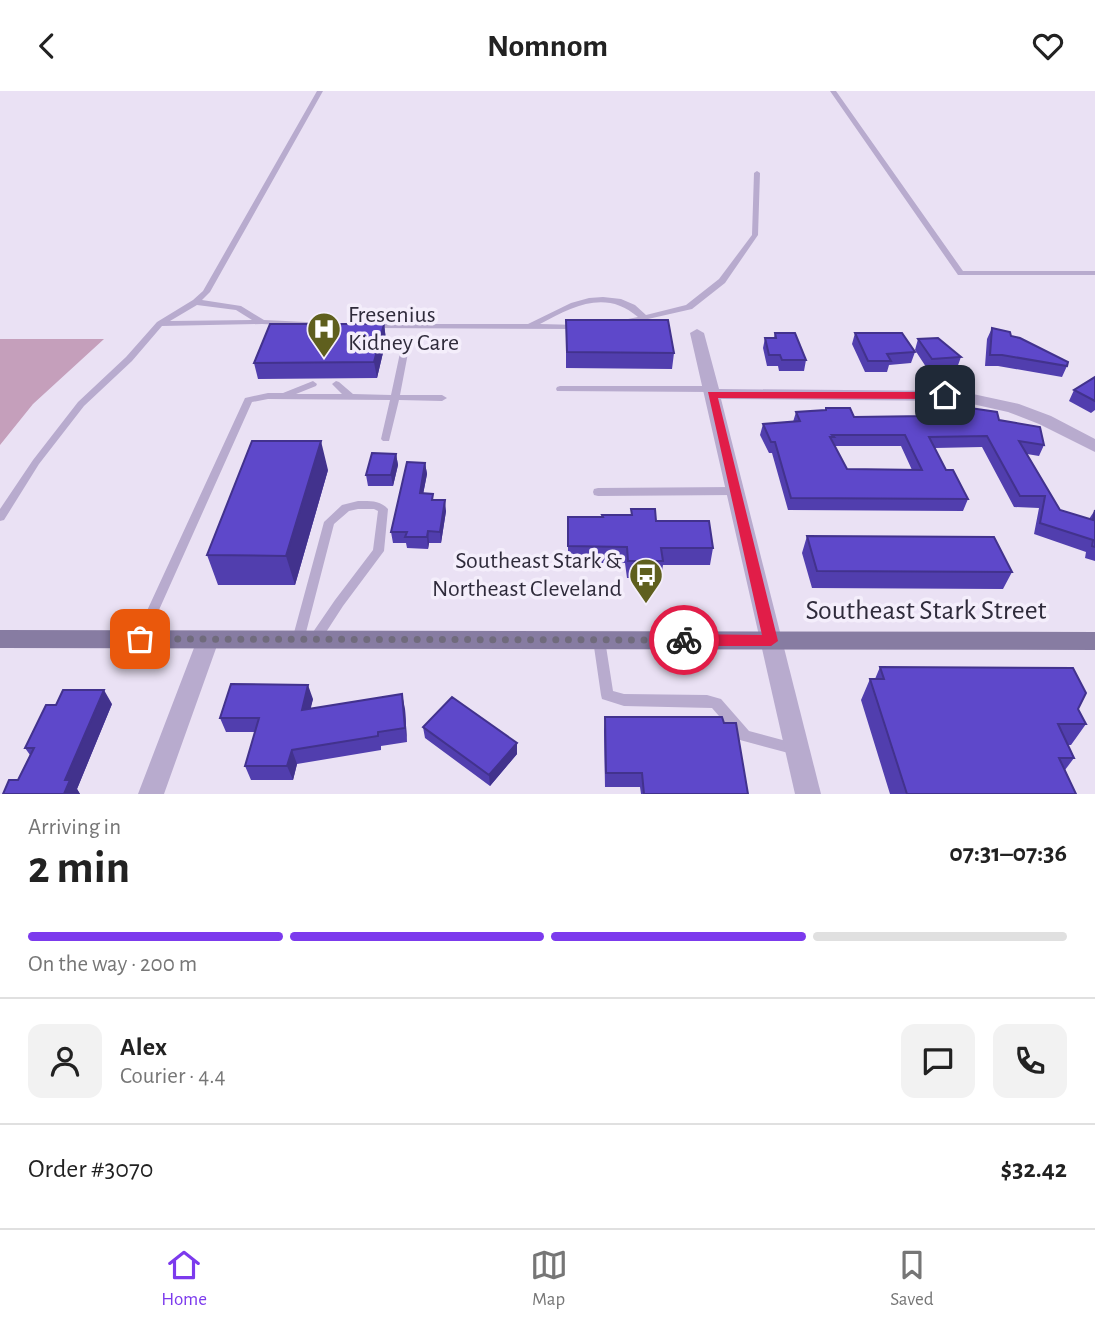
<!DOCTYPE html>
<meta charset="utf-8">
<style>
body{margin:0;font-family:"Alegreya Sans",sans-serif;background:#f2f2f2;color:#222;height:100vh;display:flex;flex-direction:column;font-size:26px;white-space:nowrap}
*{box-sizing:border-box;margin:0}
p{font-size:23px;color:#767676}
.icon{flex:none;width:38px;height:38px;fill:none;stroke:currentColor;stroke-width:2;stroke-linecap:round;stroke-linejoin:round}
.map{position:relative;height:703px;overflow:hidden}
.sheet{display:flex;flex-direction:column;background:#fff;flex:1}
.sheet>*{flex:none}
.pin{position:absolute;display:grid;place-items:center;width:60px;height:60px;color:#fff;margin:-30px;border-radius:14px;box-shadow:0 4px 10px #0006}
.courier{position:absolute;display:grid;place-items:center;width:70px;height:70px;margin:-35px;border:5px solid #e11d48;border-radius:50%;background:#fff;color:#222;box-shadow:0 2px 9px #0007}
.headline em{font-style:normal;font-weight:600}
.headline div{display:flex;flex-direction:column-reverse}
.headline{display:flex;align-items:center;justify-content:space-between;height:119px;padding:0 28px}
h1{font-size:46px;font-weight:600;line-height:52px}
.bar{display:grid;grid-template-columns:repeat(4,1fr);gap:10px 7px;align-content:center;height:84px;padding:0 28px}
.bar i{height:9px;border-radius:5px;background:#e0e0e0}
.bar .active{background:#7c3aed}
.bar p{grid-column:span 4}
.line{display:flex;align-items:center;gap:18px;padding:0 28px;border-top:2px solid #e0e0e0}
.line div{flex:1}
.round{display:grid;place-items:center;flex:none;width:74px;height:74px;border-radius:14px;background:#f2f2f2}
header{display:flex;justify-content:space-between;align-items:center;height:91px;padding:0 28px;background:#fff;font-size:32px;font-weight:600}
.tab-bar{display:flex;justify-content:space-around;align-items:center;height:98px;border-top:2px solid #e0e0e0;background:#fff;font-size:19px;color:#767676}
.tab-bar a{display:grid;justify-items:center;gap:4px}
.tab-bar .active{color:#7c3aed}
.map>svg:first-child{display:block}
.green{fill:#c59fbb}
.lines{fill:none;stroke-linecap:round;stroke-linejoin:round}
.service{fill:#b8abce;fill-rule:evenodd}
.minor{fill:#b8abce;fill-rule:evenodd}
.tertiary{fill:#b8abce;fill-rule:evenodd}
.secondary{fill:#877ca2;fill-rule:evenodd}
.wall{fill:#513eae;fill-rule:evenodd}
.shaded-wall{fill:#42328d}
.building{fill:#5e48ca;stroke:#42328d;stroke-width:2;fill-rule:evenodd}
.route{fill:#e11d48}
.done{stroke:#706b7c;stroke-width:7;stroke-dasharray:0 12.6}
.labels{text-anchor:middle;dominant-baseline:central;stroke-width:7;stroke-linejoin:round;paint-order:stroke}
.poi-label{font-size:24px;fill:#2f2b3b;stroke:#f4eefb;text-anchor:start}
.near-street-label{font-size:28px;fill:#2f2b3b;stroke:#f4eefb}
</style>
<header><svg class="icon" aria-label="back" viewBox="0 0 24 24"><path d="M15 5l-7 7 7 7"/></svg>Nomnom<svg class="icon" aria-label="heart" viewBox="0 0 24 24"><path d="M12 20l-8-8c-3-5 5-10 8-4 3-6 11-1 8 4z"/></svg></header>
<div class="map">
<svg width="1095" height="703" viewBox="0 0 1095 703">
<rect width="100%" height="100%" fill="#eae1f4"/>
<!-- green -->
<path class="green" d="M 0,248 L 104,248 L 33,313 L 0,354 Z"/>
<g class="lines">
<!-- service -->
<path class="service" d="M 317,0 L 323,0 L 210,201 L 202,209 L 241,215 L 264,229 L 328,232 L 331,232 L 331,236 L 262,233 L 162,235 L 132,270 L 84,315 L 39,373 L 4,429 L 0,430 L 0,418 L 33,369 L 78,311 L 126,266 L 157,231 L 193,209 L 203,200 ZM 197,214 L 236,219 L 252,229 L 170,230 Z
M 830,0 L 836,0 L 963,180 L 1095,180 L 1095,184 L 958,184 Z
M 757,80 L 760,82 L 758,144 L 725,192 L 692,218 L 626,233 L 623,233 L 623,229 L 638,226 C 606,198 573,215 540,233 L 579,234 L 579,238 L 576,238 L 374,237 L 370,235 L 374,233 L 528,233 L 571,212 L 589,207 L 603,206 L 621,208 L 635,214 L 646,224 L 686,214 L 719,188 L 752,144 L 754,82 Z
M 404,259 L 408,262 L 400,304 L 442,304 L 447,307 L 442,310 L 399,309 L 389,350 L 383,350 L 381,348 L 390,309 L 268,308 L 252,311 L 146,548 L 144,552 L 140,553 L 136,552 L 134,548 L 245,307 L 268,302 L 283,302 L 313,290 L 317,293 L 316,295 L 296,303 L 342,303 L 332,293 L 336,290 L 339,291 L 353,303 L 391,304 L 400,262 Z
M 560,295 L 710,295 L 714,298 L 710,301 L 557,300 L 556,298 L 557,296 Z
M 735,396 L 739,397 L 740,400 L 739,403 L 735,404 L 598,405 L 594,404 L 593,401 L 594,398 L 598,397 Z
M 358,410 C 369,410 380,409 388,418 L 384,460 L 343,515 L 319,552 L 315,553 L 311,552 L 309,548 L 311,544 L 335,509 L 373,459 L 378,420 L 374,418 L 358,418 L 349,420 L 334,433 L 304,549 L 302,553 L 298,554 L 294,553 L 292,549 L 324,431 L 342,414 Z
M 599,544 L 603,545 L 605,549 L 613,600 L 624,603 L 707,604 L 721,608 L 749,640 L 801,654 L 803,658 L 801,662 L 796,664 L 740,649 L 712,617 L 624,615 L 602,608 L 601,604 L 593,549 L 595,545 Z"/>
<!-- minor -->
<path class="minor" d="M 697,238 L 704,242 L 719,298 L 959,300 L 1019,313 L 1051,325 L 1095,348 L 1095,361 L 1039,333 L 1008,321 L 959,310 L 721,308 L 782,549 L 779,555 L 771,558 L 763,555 L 760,549 L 690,242 Z
M 208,540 L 216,543 L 219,549 L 164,703 L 138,703 L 197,549 L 200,543 Z"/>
<!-- tertiary -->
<path class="tertiary" d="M 771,540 L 779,543 L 782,549 L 821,703 L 795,703 L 760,549 L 763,543 Z"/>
<!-- secondary -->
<path class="secondary" d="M 0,539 L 1095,541 L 1095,559 L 0,557 Z"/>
</g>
<!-- wall -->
<path class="wall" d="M 566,229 L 674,262 L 672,278 L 566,277 Z
M 384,233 L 386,249 L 377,287 L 258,288 L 254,272 Z
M 992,237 L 1011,245 L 1067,275 L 1062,286 L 998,275 L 985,275 L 987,248 Z
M 775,242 L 806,269 L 804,280 L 779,280 L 778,275 L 767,275 L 763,257 L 765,247 L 774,247 Z
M 855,242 L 915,261 L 911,272 L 889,274 L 887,281 L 865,281 L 852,253 Z
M 918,248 L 961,266 L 957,277 L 928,279 L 915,259 Z
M 1095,286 L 1095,319 L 1091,322 L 1069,310 L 1074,299 Z
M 826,317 L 854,326 L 925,325 L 928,317 L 999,329 L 1044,354 L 1039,365 L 1027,363 L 1060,419 L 1089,428 L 1095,419 L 1095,470 L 1085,467 L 1086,461 L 1034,443 L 1039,417 L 1014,416 L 982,356 L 935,357 L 946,379 L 968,408 L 963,420 L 788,419 L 772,362 L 769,362 L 760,344 L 763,333 L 793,331 L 796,321 L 825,319 ZM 835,355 L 901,355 L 912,379 L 847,378 Z
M 396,363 L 398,374 L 393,395 L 368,395 L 366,384 Z
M 425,372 L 427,383 L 423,403 L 434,409 L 446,420 L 441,452 L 429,452 L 428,458 L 407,457 L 406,452 L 393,452 L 391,441 Z
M 328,379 L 295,494 L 218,494 L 207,464 Z
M 631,418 L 713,457 L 710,474 L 663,474 L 661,487 L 627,487 L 625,472 L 568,472 L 568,426 L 602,426 L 631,424 Z
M 807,445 L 1012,481 L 1003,498 L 812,497 L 802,462 Z
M 880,576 L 1078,618 L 1086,633 L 1071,654 L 1068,654 L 1074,667 L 1065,679 L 1076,703 L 890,703 L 861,609 L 870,588 L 875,588 Z
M 313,608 L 310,618 L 405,618 L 407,651 L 381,655 L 381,659 L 297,673 L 293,689 L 251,689 L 245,675 L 255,641 L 226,641 L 220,627 Z
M 112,613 L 77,698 L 80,703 L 3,703 L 18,689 L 30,664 L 25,657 Z
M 605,626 L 724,632 L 748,703 L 641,703 L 640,696 L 605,696 L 604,639 Z
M 423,636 L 517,663 L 490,695 L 425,647 Z"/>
<!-- shaded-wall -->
<path class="shaded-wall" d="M 384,233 L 386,249 L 377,287 L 374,271 Z
M 321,350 L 328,379 L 295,494 L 286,465 Z
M 396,363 L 398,374 L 393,395 L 391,384 Z
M 425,372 L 427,383 L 421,414 L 420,402 Z
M 445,409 L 446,420 L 441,452 L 440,441 Z
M 428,440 L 429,452 L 428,458 L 427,446 Z
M 308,594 L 313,608 L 307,633 L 302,619 Z
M 104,599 L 112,613 L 77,698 L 80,703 L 64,703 L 65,689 Z
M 402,603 L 405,618 L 407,651 L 405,637 Z
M 517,652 L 517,663 L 490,695 L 489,684 Z
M 292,659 L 297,673 L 293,689 L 287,675 Z"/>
<!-- building -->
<path class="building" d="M 566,229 L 668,229 L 674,262 L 567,261 Z
M 270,233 L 384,233 L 374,271 L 254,272 Z
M 992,237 L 1010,241 L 1011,245 L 1020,247 L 1068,271 L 1067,275 L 1002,264 L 990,264 Z
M 775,242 L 795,242 L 806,269 L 782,269 L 780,264 L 769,264 L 765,247 L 776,247 Z
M 855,242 L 902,242 L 915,261 L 887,263 L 891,270 L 868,270 Z
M 938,247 L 961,266 L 932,268 L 918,248 Z
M 1095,286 L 1095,310 L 1074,299 Z
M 826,317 L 850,317 L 854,326 L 927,325 L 926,323 L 932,323 L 928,317 L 970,317 L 997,321 L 999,329 L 1040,336 L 1044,354 L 1019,350 L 1060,419 L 1093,429 L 1095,419 L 1095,456 L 1092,455 L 1093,449 L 1040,432 L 1045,405 L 1020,405 L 987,345 L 929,346 L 946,379 L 953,379 L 968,408 L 791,407 L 775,351 L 771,351 L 763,333 L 800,330 L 796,321 L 826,319 ZM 832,344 L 905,344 L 922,379 L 847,378 L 830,346 L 834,346 Z
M 252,350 L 321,350 L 286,465 L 207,464 Z
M 372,362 L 396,363 L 391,384 L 366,384 Z
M 407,371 L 425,372 L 420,402 L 433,403 L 432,409 L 445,409 L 440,441 L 428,440 L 427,446 L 405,446 L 407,441 L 391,441 Z
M 631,418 L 655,418 L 656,430 L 709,430 L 713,457 L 661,457 L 663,470 L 628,470 L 627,456 L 568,455 L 568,426 L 603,426 L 602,424 L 632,424 Z
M 807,445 L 994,446 L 1012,481 L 817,480 Z
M 880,576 L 1073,577 L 1086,602 L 1078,618 L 1086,633 L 1058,633 L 1074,667 L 1059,667 L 1076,703 L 907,703 L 870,588 L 884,588 Z
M 231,593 L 308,594 L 302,619 L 402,603 L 405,637 L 378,641 L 378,645 L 292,659 L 287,675 L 245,675 L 259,627 L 220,627 Z
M 63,599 L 104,599 L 65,689 L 70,689 L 64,703 L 3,703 L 9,689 L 18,689 L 34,657 L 25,657 L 46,614 L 56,614 Z
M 452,606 L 517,652 L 489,684 L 423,636 Z
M 605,626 L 722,626 L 724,632 L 736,632 L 748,703 L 644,703 L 642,682 L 606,682 Z"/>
<!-- route -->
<path class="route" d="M 708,301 L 945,301 L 950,304 L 945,308 L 718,307 L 778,550 L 771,555 L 684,555 L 676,549 L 684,543 L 762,544 Z"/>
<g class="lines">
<!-- done -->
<path class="done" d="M 140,548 L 684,549"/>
</g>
<!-- icons -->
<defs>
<g id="hospital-pin" transform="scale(1.75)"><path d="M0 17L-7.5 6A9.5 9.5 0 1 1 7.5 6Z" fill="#5f5f1e" stroke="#f4eefb"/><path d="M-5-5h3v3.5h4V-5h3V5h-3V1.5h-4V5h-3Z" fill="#fff"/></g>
<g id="bus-pin" transform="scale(1.75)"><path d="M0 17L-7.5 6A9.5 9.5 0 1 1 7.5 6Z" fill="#5f5f1e" stroke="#f4eefb"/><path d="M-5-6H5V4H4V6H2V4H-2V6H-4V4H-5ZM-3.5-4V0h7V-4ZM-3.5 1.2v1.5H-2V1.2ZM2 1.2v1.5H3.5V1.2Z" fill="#fff"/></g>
</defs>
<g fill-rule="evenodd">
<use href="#hospital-pin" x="324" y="238"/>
<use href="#bus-pin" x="646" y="484"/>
</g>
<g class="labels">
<!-- poi labels -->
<g class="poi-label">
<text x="348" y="224">Fresenius<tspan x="348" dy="28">Kidney Care</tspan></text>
<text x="622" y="470" text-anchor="end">Southeast Stark &amp;<tspan x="622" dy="28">Northeast Cleveland</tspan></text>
</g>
<!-- near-street labels -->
<g class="near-street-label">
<text x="926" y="520">Southeast Stark Street</text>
</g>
</g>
</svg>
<div class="pin" style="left:140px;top:548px;background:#ea580c"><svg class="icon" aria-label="bag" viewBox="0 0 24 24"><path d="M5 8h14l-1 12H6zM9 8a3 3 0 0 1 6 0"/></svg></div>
<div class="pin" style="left:945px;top:304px;background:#1f2937"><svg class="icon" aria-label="home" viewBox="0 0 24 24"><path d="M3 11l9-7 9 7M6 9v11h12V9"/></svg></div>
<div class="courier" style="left:684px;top:549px"><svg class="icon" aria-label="bike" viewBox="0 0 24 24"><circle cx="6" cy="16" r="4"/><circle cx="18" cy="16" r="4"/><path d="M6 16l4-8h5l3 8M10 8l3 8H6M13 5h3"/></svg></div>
</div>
<section class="sheet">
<div class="headline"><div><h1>2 min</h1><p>Arriving in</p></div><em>07:31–07:36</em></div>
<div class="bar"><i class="active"></i><i class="active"></i><i class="active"></i><i></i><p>On the way · 200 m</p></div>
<div class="line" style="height:126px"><a class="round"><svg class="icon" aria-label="person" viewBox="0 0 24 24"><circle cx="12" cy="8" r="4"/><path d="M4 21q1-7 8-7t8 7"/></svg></a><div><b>Alex</b><p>Courier · 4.4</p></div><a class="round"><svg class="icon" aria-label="chat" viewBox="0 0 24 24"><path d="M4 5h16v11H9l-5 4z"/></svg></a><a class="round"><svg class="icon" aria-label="phone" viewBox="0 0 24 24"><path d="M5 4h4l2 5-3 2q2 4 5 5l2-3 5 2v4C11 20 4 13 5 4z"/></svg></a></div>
<div class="line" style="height:91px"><div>Order #3070</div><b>$32.42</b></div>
</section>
<nav class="tab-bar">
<a class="active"><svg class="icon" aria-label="home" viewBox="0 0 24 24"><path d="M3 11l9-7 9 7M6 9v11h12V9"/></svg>Home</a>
<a><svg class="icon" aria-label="map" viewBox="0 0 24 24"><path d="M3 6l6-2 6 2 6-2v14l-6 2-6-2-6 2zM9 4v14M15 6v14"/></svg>Map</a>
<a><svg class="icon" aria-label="saved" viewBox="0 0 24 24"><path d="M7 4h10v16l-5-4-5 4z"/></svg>Saved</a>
</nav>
